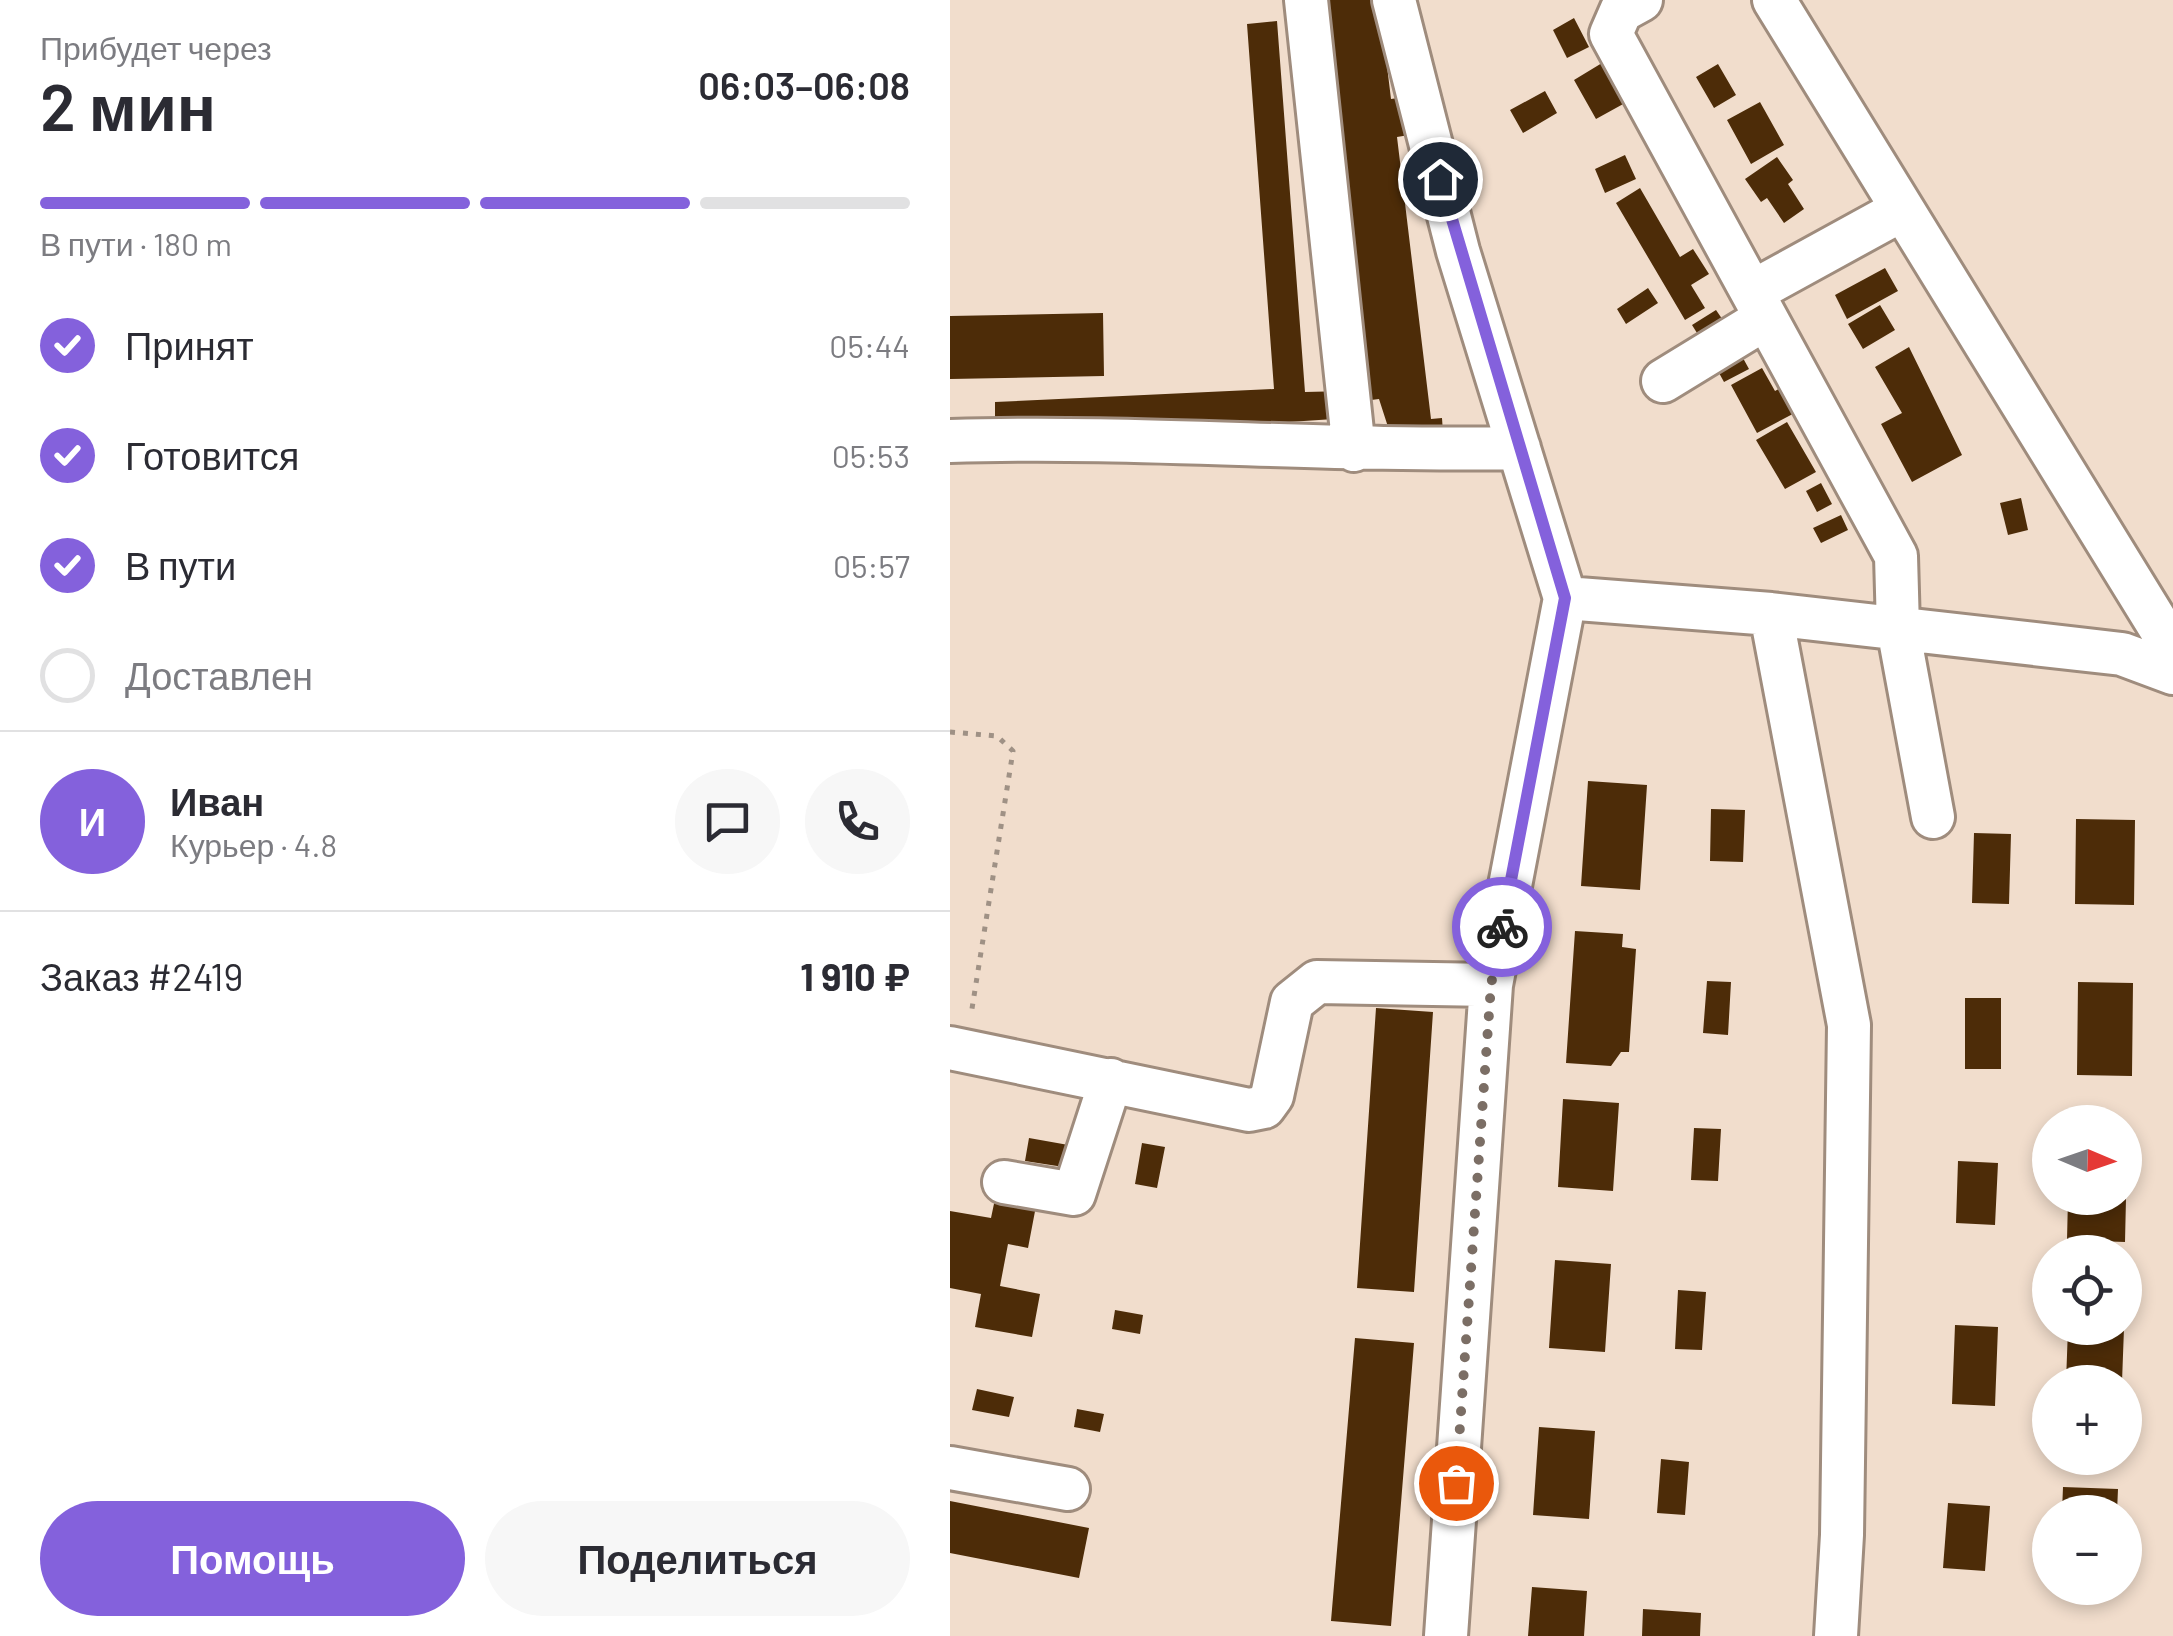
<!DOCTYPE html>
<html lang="ru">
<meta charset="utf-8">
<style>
body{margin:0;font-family:Barlow,sans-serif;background:#f7f7f7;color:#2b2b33;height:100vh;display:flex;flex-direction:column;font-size:38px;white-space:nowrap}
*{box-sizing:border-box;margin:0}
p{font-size:32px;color:#7c7c81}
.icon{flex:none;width:55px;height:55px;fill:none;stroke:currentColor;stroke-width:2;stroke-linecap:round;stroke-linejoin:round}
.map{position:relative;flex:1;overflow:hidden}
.panel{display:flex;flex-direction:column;background:#fff;width:950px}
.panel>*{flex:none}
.needle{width:65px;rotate:92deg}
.controls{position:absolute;left:1082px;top:1105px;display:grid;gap:20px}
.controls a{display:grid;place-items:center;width:110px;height:110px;border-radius:50%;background:#fff;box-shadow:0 5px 15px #0003;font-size:50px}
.pin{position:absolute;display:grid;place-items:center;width:85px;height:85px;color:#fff;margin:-42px;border:5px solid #fff;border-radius:50%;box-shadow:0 2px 10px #0007}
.courier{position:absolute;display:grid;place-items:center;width:100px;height:100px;margin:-50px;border:8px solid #8461dc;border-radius:50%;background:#fff;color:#222;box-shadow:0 2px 12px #0007}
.summary em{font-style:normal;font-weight:600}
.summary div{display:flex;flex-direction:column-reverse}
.summary{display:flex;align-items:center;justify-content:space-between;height:170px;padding:0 40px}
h1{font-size:65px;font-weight:600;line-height:75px}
.bar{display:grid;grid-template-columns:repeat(4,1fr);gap:15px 10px;align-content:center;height:120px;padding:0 40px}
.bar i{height:12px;border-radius:8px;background:#e1e1e2}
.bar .current{background:#8461dc}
.bar p{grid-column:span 4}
.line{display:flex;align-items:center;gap:25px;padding:0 40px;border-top:2px solid #e1e1e2}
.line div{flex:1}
.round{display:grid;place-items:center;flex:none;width:105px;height:105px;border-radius:52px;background:#f7f7f7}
ol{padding:0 40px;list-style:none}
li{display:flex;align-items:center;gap:30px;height:110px}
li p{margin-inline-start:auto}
li .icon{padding:10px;border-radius:50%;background:#8461dc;color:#fff;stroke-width:4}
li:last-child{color:#7c7c81}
li i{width:55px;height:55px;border:5px solid #e1e1e2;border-radius:50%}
.primary-button{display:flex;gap:20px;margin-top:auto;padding:20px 40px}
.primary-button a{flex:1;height:115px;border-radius:60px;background:#8461dc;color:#fff;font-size:40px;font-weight:600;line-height:115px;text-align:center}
.primary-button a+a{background:#f7f7f7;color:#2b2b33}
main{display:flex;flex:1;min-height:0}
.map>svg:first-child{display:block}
.building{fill:#4d2c08}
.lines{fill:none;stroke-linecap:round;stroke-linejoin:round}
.minor-casing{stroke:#9f8c7d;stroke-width:48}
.path{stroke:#9f9185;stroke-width:5;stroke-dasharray:5 8;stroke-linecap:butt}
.minor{stroke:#fff;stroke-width:42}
.done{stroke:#7b6e65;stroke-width:10;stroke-dasharray:0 18}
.route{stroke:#8461dc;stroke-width:12}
</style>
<main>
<section class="panel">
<div class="summary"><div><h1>2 мин</h1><p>Прибудет через</p></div><em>06:03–06:08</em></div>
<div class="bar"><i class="current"></i><i class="current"></i><i class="current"></i><i></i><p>В пути · 180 m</p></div>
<ol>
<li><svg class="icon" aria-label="check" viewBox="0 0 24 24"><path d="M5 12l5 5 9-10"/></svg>Принят<p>05:44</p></li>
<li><svg class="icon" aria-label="check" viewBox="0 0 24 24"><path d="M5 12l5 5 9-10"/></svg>Готовится<p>05:53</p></li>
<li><svg class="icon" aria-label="check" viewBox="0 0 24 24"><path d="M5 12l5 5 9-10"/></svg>В пути<p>05:57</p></li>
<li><i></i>Доставлен</li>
</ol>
<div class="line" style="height:180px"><b class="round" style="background:#8461dc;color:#fff">И</b><div><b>Иван</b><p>Курьер · 4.8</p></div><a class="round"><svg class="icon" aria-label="chat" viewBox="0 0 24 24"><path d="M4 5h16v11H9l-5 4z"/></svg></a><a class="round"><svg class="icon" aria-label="phone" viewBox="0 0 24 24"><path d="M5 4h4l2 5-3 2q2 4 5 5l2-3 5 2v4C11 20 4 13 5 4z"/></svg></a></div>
<div class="line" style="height:130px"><div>Заказ #2419</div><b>1 910 ₽</b></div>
<div class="primary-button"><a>Помощь</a><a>Поделиться</a></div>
</section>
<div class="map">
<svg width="1223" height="1636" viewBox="0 0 1223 1636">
<rect width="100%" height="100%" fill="#f1ddcc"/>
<!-- building -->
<path class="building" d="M 373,0 L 429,0 L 441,99 L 455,97 L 459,135 L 447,137 L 481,419 L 492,418 L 493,433 L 439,430 L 429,399 L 421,400 Z
M 624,18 L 639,47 L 617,58 L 603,30 Z
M 327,21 L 355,392 L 396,391 L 399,418 L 294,425 L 294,421 L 102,424 L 45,432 L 45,402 L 324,389 L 297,24 Z
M 652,63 L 675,103 L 646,119 L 624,80 Z
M 768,64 L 786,95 L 764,108 L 746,77 Z
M 595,91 L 607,113 L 573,133 L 560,110 Z
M 810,102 L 834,145 L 801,164 L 777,120 Z
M 675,155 L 686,179 L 655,193 L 645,169 Z
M 827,157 L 843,180 L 838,184 L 854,209 L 834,223 L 817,198 L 811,202 L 795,179 Z
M 690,188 L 730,257 L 743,249 L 759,274 L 741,285 L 755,308 L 735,320 L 666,203 Z
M 935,268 L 948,291 L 897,319 L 885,295 Z
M 698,288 L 708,303 L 676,324 L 667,309 Z
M 930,305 L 945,330 L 913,349 L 898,324 Z
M 766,310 L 777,326 L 752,341 L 742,325 Z
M 153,313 L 154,376 L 0,379 L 0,316 Z
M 959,347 L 1012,455 L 962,482 L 931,424 L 952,413 L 925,367 Z
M 788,349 L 799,369 L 774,382 L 763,362 Z
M 812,368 L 825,391 L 842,382 L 856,407 L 807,433 L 781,385 Z
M 837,422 L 866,472 L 835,489 L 806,440 Z
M 871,483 L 882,504 L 867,512 L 856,491 Z
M 1071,498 L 1078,530 L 1058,535 L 1050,503 Z
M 891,515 L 898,530 L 871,543 L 863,528 Z
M 638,781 L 697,785 L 690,890 L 631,886 Z
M 761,809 L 795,810 L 793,862 L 760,861 Z
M 1126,819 L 1185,820 L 1184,905 L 1125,904 Z
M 1024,833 L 1061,834 L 1059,904 L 1022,903 Z
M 625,931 L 673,934 L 672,947 L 686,949 L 679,1052 L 671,1052 L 661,1066 L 616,1063 Z
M 757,981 L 781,982 L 778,1035 L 753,1033 Z
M 1128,982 L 1183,983 L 1182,1076 L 1127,1075 Z
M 1015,998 L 1051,998 L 1051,1069 L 1015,1069 Z
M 426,1008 L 483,1012 L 464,1292 L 407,1288 Z
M 613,1099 L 669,1103 L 663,1191 L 608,1187 Z
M 744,1128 L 771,1129 L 768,1181 L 741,1180 Z
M 79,1138 L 124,1146 L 120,1168 L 75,1161 Z
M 192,1143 L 215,1147 L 207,1188 L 185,1184 Z
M 1008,1161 L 1048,1163 L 1045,1225 L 1006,1223 Z
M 1118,1198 L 1176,1198 L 1175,1242 L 1117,1240 Z
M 45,1199 L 86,1206 L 78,1248 L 58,1244 L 50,1286 L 90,1294 L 82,1337 L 25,1327 L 31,1294 L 0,1288 L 0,1211 L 41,1218 Z
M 605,1260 L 661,1264 L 655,1352 L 599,1348 Z
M 728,1290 L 756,1292 L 752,1350 L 725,1349 Z
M 165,1310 L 193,1315 L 190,1334 L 162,1329 Z
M 1005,1325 L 1048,1327 L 1045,1406 L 1002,1404 Z
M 1118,1328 L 1174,1328 L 1172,1382 L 1116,1382 Z
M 405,1338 L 464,1343 L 441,1626 L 381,1621 Z
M 27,1389 L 64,1397 L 59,1417 L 22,1410 Z
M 127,1409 L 154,1414 L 150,1432 L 124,1427 Z
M 589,1427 L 645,1431 L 639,1519 L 583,1515 Z
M 711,1459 L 739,1462 L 735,1515 L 707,1513 Z
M 1113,1487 L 1168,1489 L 1167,1512 L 1112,1512 Z
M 0,1501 L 139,1528 L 129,1578 L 0,1553 Z
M 998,1503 L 1040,1506 L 1035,1571 L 993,1568 Z
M 582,1587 L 637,1591 L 634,1636 L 578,1636 Z
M 693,1609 L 751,1613 L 750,1636 L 692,1636 Z"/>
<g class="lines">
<!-- minor casing -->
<g class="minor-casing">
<path id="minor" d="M 356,0 L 404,450
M 444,0 L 508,251 L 615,598 L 541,985 L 496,1636
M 691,0 L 671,11 L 661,34 L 946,556 L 948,628 L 983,817
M 824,0 L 1223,649
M 802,292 L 935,219
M 713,381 L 816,318
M 0,441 C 190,435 379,452 569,448
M 615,598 L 821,614 L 1172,654 L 1223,673
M 821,614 L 899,1025 L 892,1535 L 886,1636
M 0,1048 L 299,1110 L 314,1107 L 322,1096 L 342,1002 L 367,982 L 541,985
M 54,1182 L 124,1194 L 161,1080
M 0,1468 L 118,1489"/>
</g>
<!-- path -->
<path class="path" d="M 0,732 L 47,736 L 63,751 L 21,1015"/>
<!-- minor -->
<use href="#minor" class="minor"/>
</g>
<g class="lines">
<!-- done -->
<path class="done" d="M 506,1483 L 541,985 L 552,927"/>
<!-- route -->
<path class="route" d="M 490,179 L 615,598 L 552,927"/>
</g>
</svg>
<div class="controls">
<a><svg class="needle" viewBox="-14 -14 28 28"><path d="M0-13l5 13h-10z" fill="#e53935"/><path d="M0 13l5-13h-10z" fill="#7c7c81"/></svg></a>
<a><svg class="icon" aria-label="locate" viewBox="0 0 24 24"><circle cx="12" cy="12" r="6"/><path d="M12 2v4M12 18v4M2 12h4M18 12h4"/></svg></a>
<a>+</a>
<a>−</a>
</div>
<div class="pin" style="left:506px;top:1483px;background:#ea580c"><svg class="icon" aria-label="bag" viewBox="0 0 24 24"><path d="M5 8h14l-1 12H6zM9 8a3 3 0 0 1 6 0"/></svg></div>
<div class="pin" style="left:490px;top:179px;background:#1f2937"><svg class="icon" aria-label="home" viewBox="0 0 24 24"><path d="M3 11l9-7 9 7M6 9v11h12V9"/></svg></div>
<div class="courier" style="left:552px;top:927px"><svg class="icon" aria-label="bike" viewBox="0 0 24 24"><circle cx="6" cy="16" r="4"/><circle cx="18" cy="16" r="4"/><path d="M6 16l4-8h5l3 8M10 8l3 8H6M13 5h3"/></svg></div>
</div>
</main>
